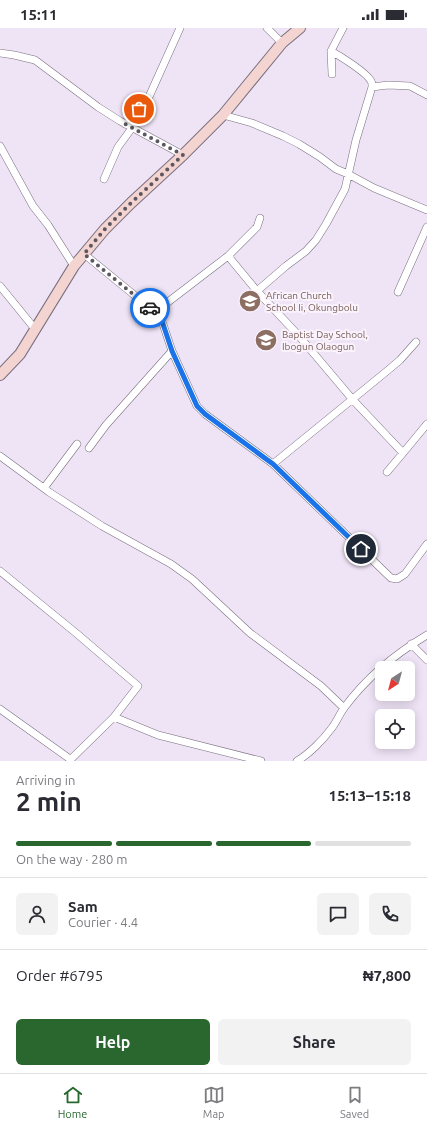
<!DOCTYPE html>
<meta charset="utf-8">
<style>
body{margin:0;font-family:Ubuntu,sans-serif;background:#f2f2f3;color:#2b2b33;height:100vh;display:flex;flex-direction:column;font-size:15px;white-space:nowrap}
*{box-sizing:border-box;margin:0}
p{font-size:13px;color:#7c7c81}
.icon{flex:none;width:22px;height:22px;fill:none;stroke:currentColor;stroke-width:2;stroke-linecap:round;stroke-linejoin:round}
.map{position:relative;height:733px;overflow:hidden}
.details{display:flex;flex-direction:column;background:#fff;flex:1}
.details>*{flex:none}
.needle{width:26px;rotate:216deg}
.fabs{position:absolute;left:375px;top:633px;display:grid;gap:8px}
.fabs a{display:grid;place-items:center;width:40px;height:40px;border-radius:6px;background:#fff;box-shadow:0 2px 10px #0003;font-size:20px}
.pin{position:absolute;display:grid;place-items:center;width:34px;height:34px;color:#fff;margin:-17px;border:2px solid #fff;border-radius:50%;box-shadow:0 1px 4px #0007}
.courier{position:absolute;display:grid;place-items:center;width:40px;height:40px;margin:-20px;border:3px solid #1a73e8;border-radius:50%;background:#fff;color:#222;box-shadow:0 1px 5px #0007}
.summary em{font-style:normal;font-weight:700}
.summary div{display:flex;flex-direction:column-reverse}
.summary{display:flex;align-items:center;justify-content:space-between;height:68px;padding:0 16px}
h1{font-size:26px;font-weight:700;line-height:30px}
.bar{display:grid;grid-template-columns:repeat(4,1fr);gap:6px 4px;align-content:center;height:48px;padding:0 16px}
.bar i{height:5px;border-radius:3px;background:#e1e1e2}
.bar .selected{background:#29672f}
.bar p{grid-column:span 4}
.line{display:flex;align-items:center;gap:10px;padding:0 16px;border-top:1px solid #e1e1e2}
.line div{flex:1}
.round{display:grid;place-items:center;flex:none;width:42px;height:42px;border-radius:6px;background:#f2f2f3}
.action{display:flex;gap:8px;margin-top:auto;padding:8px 16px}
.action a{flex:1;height:46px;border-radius:6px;background:#29672f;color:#fff;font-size:16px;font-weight:700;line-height:46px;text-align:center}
.action a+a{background:#f2f2f3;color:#2b2b33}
.status{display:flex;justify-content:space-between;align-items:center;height:28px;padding:0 20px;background:#fff;direction:ltr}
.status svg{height:11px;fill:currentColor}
.dock{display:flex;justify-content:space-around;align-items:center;height:56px;border-top:1px solid #e1e1e2;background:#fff;font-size:11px;color:#7c7c81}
.dock a{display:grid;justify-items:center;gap:2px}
.dock .selected{color:#29672f}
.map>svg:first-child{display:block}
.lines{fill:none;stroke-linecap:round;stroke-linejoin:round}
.minor-casing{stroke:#796f7f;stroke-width:8}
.secondary-casing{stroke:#796f7f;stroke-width:12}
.minor{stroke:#fff;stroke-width:7}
.secondary{stroke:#f3d4d0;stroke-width:10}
.done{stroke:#5d5761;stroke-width:4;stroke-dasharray:0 7.2}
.route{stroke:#1a73e8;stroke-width:5}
.labels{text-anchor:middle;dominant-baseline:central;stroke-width:4;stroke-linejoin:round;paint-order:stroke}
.education-label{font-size:10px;fill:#785e54;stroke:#faf3fe;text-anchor:start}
</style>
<div class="status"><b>15:11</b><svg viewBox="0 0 49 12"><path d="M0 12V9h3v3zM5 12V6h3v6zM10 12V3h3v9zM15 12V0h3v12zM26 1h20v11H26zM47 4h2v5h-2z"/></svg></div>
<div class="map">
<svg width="427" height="733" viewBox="0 0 427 733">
<rect width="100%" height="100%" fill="#efe4f6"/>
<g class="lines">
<!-- minor casing -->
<g class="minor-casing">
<path id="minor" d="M 267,0 L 282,15
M 0,25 L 14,27 L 35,32 L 98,79 L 120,93 L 183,127
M 332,46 L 331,23 L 343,0
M 372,59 L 388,57 L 410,58 L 427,67
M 223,87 L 252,95 L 283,108 L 299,116 L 320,129 L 336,141 L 348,146 L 374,160 L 427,182
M 125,96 L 131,92 L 148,71 L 180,0
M 0,118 L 33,178 L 48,197 L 74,238
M 104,151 L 118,119 L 132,100
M 84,226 L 155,284 L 163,296 L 172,323 L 197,378 L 205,386 L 273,436 L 391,550 L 397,551 L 405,546 L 427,516
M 228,228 L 257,263 L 299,308 L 353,372 L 403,425
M 0,258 L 35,301
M 257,263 L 286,238 L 306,223 L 316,212 L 326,196 L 345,161 L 356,112 L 372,59 C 372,57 372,54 371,53 C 366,44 340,28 331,23
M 398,264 L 427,199
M 155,284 L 228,228 L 257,199 L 260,190
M 89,420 L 106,397 L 172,323
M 0,428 L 49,464 L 102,498 L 171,536 L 192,551 L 250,605 L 321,658 L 344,680
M 273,436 L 387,343 L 400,332 L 416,314
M 387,444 L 403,425 L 427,396
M 44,460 L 77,416
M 0,543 L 76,605 L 138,658 L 114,689 L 69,733
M 411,616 L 427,632
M 0,681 L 70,731
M 114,689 L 158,707 L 261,733
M 297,733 C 309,726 323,712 331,701 C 336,695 339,687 344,680 C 366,650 395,626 427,607"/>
</g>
<!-- secondary casing -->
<g class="secondary-casing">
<path id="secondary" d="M 0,347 L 20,326 L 74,238 L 105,201 L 131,175 L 183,127 L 223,87 L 282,15 L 300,0"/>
</g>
<!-- minor -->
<use href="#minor" class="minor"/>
<!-- secondary -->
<use href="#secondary" class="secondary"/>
</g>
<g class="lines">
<!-- done -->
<path class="done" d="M 139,81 L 131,92 L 125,96 L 183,127 L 131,175 L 105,201 L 84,226 L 150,280"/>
<!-- route -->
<path class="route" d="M 150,280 L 155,284 L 163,296 L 172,323 L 197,378 L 205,386 L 273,436 L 361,521"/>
</g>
<!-- icons -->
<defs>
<g id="school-disc" transform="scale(1.15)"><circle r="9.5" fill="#8d6e63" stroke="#faf3fe"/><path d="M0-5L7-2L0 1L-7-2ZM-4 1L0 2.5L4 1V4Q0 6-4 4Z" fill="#fff"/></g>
</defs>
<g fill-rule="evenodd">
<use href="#school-disc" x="250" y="273"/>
<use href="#school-disc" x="266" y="312"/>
</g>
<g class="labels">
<!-- education labels -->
<g class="education-label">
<text x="266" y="267">African Church<tspan x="266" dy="12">School Ii, Okungbolu</tspan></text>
<text x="282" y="306">Baptist Day School,<tspan x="282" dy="12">Ibogun Olaogun</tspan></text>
</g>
</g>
</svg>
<div class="fabs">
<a><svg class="needle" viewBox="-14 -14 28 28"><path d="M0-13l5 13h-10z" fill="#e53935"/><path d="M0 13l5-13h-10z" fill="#7c7c81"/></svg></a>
<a><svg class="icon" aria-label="locate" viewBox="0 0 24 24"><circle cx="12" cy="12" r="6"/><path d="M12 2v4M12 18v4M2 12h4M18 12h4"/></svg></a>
</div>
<div class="pin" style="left:139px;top:81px;background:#ea580c"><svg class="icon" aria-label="bag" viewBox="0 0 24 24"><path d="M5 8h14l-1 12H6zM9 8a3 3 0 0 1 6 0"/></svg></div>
<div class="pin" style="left:361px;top:521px;background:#1f2937"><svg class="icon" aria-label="home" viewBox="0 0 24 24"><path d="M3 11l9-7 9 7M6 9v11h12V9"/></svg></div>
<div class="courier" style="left:150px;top:280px"><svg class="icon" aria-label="car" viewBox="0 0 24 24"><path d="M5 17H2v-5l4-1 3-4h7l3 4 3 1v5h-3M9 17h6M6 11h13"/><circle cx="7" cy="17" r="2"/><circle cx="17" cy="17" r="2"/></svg></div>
</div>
<section class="details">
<div class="summary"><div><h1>2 min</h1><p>Arriving in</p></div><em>15:13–15:18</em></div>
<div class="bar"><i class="selected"></i><i class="selected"></i><i class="selected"></i><i></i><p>On the way · 280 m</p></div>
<div class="line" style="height:72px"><a class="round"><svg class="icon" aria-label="person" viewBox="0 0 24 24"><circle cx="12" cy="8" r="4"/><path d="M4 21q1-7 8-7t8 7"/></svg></a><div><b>Sam</b><p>Courier · 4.4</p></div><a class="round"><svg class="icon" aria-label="chat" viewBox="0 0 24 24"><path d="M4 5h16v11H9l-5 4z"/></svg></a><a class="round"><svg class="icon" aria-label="phone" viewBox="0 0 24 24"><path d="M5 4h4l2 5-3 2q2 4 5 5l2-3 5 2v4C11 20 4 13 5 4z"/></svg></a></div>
<div class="line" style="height:52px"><div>Order #6795</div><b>₦7,800</b></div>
<div class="action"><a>Help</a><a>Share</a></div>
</section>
<nav class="dock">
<a class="selected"><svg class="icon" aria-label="home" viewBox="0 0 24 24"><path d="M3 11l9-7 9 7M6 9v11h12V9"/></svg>Home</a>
<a><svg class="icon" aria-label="map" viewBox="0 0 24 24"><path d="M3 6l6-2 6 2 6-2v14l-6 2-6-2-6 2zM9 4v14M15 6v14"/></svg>Map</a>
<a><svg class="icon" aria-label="saved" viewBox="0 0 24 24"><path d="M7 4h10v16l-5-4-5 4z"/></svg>Saved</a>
</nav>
